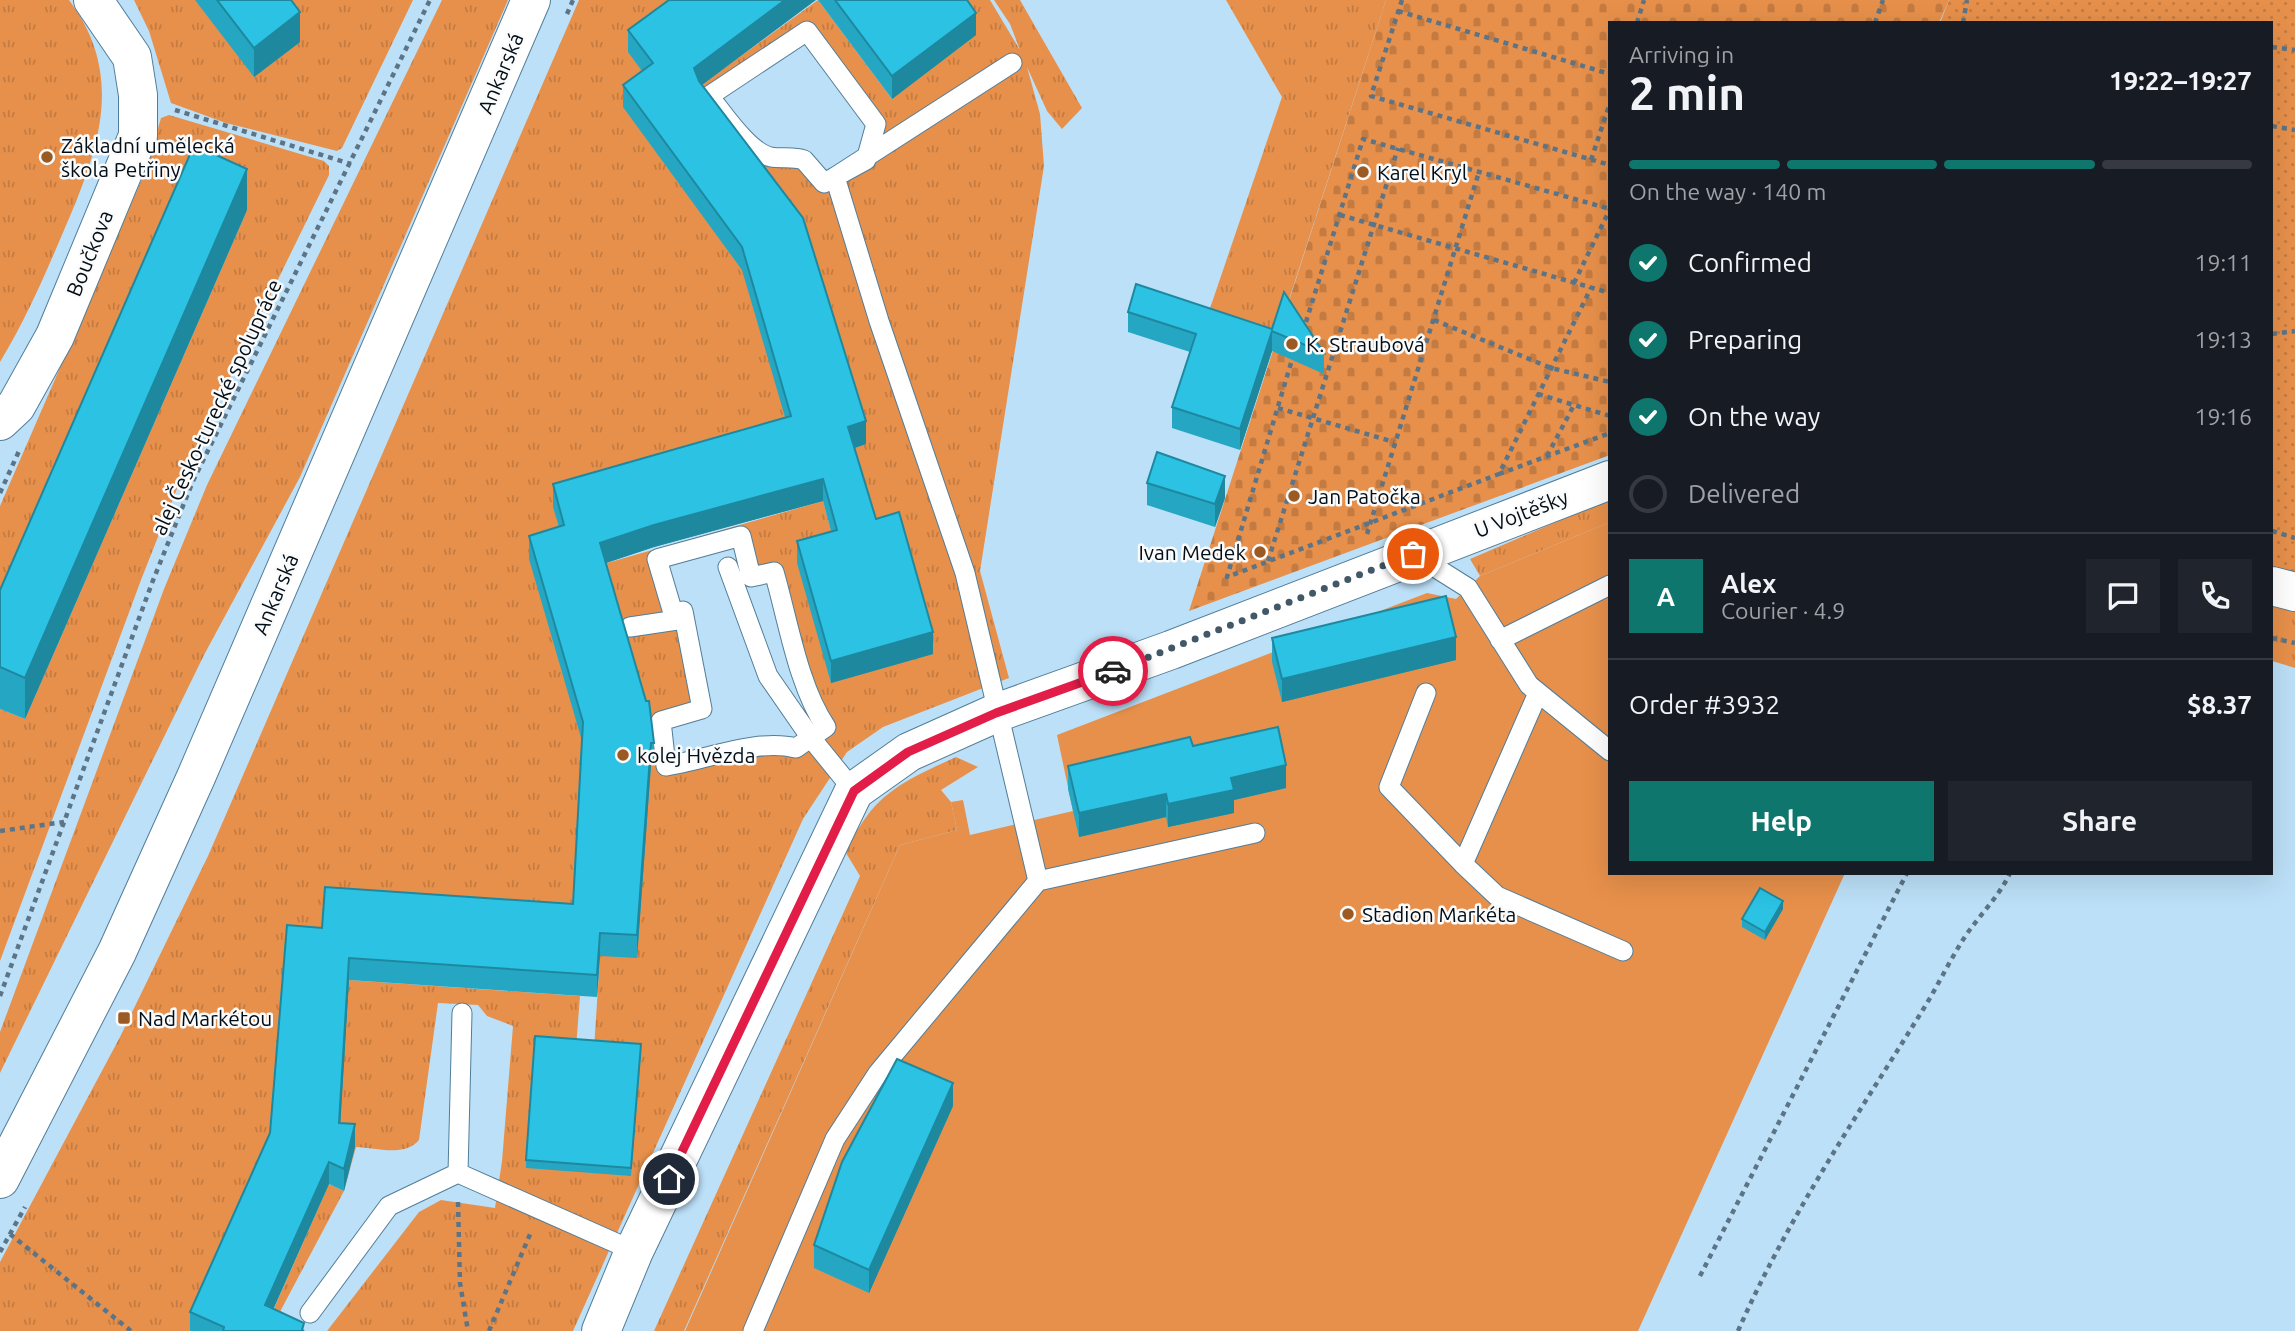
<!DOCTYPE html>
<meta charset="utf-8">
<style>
body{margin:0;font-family:Ubuntu,sans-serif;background:#20242c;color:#f1f3f6;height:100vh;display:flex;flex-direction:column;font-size:26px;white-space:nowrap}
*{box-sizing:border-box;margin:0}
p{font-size:23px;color:#9ea1a6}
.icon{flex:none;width:38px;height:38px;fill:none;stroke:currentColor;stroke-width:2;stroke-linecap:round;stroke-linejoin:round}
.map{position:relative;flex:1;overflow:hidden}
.side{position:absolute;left:1608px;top:21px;width:665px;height:854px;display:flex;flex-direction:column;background:#171b24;border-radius:0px;box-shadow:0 7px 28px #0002}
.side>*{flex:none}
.pin{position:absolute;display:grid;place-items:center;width:60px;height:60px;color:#fff;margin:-30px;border:4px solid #fff;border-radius:50%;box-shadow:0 2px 7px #0007}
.courier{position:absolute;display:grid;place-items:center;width:70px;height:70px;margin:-35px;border:5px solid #e11d48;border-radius:50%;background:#fff;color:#222;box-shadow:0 2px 9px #0007}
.headline em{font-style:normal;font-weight:700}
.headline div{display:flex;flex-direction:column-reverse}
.headline{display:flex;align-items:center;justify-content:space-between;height:119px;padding:0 21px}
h1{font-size:46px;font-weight:700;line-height:52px}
.bar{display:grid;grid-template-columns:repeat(4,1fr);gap:10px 7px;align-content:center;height:84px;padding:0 21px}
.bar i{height:9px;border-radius:5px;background:#363941}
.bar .current{background:#0f766e}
.bar p{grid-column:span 4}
.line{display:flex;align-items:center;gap:18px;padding:0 21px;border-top:2px solid #363941}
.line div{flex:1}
.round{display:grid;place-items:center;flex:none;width:74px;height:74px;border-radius:0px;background:#20242c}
ol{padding:0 21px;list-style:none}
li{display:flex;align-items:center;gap:21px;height:77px}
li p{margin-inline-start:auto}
li .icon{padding:7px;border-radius:50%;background:#0f766e;color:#fff;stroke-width:4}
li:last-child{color:#9ea1a6}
li i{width:38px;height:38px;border:4px solid #363941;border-radius:50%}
.primary-button{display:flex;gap:14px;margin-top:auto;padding:14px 21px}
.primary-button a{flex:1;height:80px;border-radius:0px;background:#0f766e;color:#fff;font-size:28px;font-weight:700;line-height:80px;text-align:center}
.primary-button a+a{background:#20242c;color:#f1f3f6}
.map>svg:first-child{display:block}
.grass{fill:url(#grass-tufts);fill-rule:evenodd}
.cemetery{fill:url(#cemetery-stones)}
.park{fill:url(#park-dots)}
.pitch{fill:#e7904b}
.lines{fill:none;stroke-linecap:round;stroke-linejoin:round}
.lane-casing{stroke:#527d98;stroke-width:21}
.street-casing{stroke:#527d98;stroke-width:40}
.secondary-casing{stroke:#527d98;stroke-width:40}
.path{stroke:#5c7485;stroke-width:4.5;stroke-dasharray:5 5;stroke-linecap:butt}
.lane{stroke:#fff;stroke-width:19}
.street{stroke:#fff;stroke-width:38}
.secondary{stroke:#fff;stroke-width:38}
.wall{fill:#25a7c3}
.shaded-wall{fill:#1e889f}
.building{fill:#2bc2e3;stroke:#1e889f;stroke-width:2}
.done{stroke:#425866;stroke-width:7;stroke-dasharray:0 12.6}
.route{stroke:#e11d48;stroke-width:9}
.poi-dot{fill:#9b5a24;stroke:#fbfbfb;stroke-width:2.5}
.labels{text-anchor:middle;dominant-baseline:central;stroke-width:5;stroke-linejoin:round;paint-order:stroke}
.street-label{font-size:21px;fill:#010e18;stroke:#fbfbfb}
.poi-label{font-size:21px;fill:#010e18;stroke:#fbfbfb;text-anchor:start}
</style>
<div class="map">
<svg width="2295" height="1331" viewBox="0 0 2295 1331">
<defs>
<pattern id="grass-tufts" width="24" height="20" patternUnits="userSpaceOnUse" patternTransform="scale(1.75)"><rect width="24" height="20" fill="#e7904b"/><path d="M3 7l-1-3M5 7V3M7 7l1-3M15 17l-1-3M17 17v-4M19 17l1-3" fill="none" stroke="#c47b41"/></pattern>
<pattern id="cemetery-stones" width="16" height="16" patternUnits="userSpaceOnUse" patternTransform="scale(1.75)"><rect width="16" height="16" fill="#e7904b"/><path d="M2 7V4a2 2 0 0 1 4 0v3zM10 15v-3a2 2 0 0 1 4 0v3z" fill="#c47b41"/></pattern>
<pattern id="park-dots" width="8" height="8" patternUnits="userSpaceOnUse" patternTransform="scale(1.75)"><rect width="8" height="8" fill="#e7904b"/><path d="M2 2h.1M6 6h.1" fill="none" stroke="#c47b41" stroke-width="1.8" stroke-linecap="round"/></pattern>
</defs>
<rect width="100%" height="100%" fill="#bce0f8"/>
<!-- grass -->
<path class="grass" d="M 0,0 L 69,0 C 130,81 94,160 59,242 C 41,284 23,324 0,362 Z
M 134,0 L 413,0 L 342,148 L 337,151 L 226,123 L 171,103 L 149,31 Z
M 442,0 L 508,0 L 300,477 L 204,655 L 0,1073 L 0,1032 L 164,589 L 207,485 Z
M 579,0 L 699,0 L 694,90 L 818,0 L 892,99 L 950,0 L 990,0 L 1020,50 L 1010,24 L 994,0 L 1020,0 L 1082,108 L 1062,129 L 1047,111 L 1027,67 L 1040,114 L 1044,166 L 980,571 L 1009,678 L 883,727 L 847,752 L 803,819 L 573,1331 L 327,1331 L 419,1212 L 441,1200 L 495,1208 L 502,1161 L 513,1026 L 487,1016 L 478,1005 L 438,1003 L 419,1140 C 405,1157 376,1148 356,1147 L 344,1191 L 273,1325 L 264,1331 L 329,1184 L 344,1191 L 354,1147 L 192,1331 L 0,1331 L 0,1262 L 120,1037 L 208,856 ZM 807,31 L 876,124 L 866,160 L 818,174 L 754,147 L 709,96 ZM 827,457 L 876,542 L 837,552 L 823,501 L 600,565 ZM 741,537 L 751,577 L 774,573 L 826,727 L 782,744 L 666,766 L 661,721 L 702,709 L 657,559 ZM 600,956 L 594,1049 L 576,1048 L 580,996 L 349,980 Z
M 1226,0 L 1386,0 L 1273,349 L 1204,326 L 1282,97 Z
M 169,115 L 324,161 L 329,166 L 329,175 L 182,476 L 141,580 L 0,961 L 0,709 L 25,719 L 247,210 L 0,631 L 0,506 L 145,172 L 161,118 Z
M 1610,499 L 1610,522 L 1480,576 L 1470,559 Z
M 2272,599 L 2295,605 L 2295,668 L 2272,661 Z
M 956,757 L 978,767 L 941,790 L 951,802 L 957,830 L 900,845 L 684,1331 L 654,1331 L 860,876 L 843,848 C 856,835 864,817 876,805 C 898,782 928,770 956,757 Z"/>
<!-- cemetery -->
<path class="cemetery" d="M 1386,0 L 1949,0 L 1939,23 L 1610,23 L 1610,455 L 1189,611 Z"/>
<!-- park -->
<path class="park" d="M 1949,0 L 2295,0 L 2295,577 L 2272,571 L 2272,23 L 1940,23 Z"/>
<!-- pitch -->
<path class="pitch" d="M 1610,522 L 1610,873 L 1845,873 L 1638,1331 L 685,1331 L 900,845 L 957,830 L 951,802 L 963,800 L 970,835 L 1073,811 L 1057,735 L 1427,593 L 1456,599 L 1480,576 Z"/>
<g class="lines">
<!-- lane casing -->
<g class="lane-casing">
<path id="lane" d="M 807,31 L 876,124 L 866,160 L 824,183 L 804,160 C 793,156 782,159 771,157 C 749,153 723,113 709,96 Z
M 741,536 L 751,577 L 774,572 C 788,620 798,686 826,727 L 796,748 C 758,738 705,760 666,766 L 661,721 L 702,709 L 683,611 L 673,613 L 657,559 Z
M 1414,554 L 1468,588 L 1529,685 L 1610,751
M 728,567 L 768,676 L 811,738 L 854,791
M 630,627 L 684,619
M 1500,640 L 1610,585
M 1426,693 L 1389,787 L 1463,864
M 1538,693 L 1463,864 L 1497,896 L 1623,951
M 1038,881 L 1255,833
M 458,1173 L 462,1013
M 310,1313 L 389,1206 L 458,1173 L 634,1251
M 753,1331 L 835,1139 L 878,1073 L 1038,881 L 965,573 L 879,321 L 835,177 L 1012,63"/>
</g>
<!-- street casing -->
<g class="street-casing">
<path id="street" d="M 0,421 L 16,406 L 55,336 L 138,136 L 138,95 L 132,57 L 93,0
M 2272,586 L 2295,592
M 601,1331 L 634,1251 L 854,791 L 909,752 L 996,713 L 1171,650 L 1610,480"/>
</g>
<!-- secondary casing -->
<g class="secondary-casing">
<path id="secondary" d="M 0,1179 L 117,952 L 196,777 L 531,0"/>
</g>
<!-- path -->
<path class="path" d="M 1402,0 L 1371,96 L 1610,165
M 1398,11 L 1610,74
M 567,14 L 573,0
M 1637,23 L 1644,0
M 1875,23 L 1883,0
M 1963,23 L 1967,0
M 2272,47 L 2295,50
M 175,110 L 351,164
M 2272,126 L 2295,130
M 1591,160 L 1610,103
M 1340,215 L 1610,293
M 1574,283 L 1610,209
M 1434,320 L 1551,368 L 1610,382
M 1306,322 L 1363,139 L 1610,209
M 2272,334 L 2295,331
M 1291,363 L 1227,577 L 1499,474 L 1591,288
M 1538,394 L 1610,416
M 1278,408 L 1394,442
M 1547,456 L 1574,405
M 1499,474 L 1610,433
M 0,493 L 19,451
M 2272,531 L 2295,538
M 1367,534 L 1479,172
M 1268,561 L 1398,148
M 2272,638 L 2295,643
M 0,831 L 64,822
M 0,996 L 152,583 L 193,481 L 430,0
M 458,1202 L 460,1283 L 468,1331
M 10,1234 L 131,1331
M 0,1252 L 25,1207
M 1700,1276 L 1907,873
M 489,1331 L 531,1232
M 1738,1331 C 1788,1217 1859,1113 1924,1008 C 1937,987 1948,964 1961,943 C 1976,918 1998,899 2010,873"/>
<!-- lane -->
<use href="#lane" class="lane"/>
<!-- street -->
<use href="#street" class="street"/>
<!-- secondary -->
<use href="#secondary" class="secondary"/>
</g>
<!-- wall -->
<path class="wall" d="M 195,0 L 291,0 L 300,42 L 254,77 Z
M 818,0 L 967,0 L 976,35 L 892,99 Z
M 628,30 L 702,84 L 866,444 L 855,448 L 876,519 L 933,654 L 831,683 L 797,563 L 797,541 L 831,531 L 823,501 L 654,547 L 606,563 L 654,743 L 654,766 L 651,765 L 637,958 L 600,956 L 597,997 L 349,980 L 340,1123 L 355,1147 L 344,1191 L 329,1184 L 273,1309 L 304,1331 L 190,1331 L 190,1312 L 270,1133 L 322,928 L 573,904 L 582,741 L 529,559 L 529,536 L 559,527 L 553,507 L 553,484 L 785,417 L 742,270 L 623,107 L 623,85 L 642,71 L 628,52 Z
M 247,210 L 25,719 L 0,709 L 0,590 Z
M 1128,312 L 1272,329 L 1324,353 L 1324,374 L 1272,351 L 1240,450 L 1172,428 L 1172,407 L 1190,352 L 1128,332 Z
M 1147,483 L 1225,498 L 1215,527 L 1147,505 Z
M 1272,638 L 1456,660 L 1282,702 L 1272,662 Z
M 1193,746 L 1286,788 L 1234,800 L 1234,813 L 1168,827 L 1166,817 L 1079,837 L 1068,789 L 1068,766 Z
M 1783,909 L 1765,940 L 1742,927 L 1742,919 Z
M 641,1052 L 631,1176 L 526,1168 L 526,1160 Z
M 953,1106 L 869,1293 L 814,1268 L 814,1245 Z"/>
<!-- shaded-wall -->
<path class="shaded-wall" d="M 785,0 L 816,0 L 694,91 L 694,68 Z
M 300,12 L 300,42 L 254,77 L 254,48 Z
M 976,13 L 976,35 L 892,99 L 892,76 Z
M 247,169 L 247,210 L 25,719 L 25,678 Z
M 1272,331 L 1272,351 L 1240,450 L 1240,429 Z
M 866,421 L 866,444 L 848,450 L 848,427 Z
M 1225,476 L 1225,498 L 1215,527 L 1215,504 Z
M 823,479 L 823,501 L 654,547 L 600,565 L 600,543 L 654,525 Z
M 933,632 L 933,654 L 831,683 L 831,661 Z
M 1456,637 L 1456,660 L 1282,702 L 1282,679 Z
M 651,743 L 651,765 L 637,958 L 637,935 Z
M 1286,765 L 1286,788 L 1234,800 L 1234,813 L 1168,827 L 1168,804 L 1231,778 Z
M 1166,794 L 1166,817 L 1079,837 L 1079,813 Z
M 1783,901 L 1783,909 L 1765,940 L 1765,932 Z
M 600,933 L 600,956 L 597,997 L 597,975 Z
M 349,958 L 349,980 L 339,1146 L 339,1123 Z
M 953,1083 L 953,1106 L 869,1293 L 869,1270 Z
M 355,1124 L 355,1147 L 344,1191 L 344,1169 Z
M 329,1162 L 329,1184 L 265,1328 L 265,1305 Z"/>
<!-- building -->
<path class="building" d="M 217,0 L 291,0 L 300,12 L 254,48 Z
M 669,0 L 785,0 L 694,68 L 699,81 L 803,218 L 866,421 L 848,427 L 876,519 L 899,512 L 933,632 L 831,661 L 797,541 L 837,530 L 823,479 L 654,525 L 600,543 L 646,701 L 649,701 L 654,743 L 651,743 L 637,935 L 600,933 L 597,975 L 349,958 L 339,1123 L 355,1124 L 344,1169 L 329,1162 L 265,1305 L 304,1323 L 302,1330 L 304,1331 L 223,1331 L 224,1327 L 190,1312 L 270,1133 L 287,925 L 322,928 L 325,887 L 573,904 L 583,722 L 529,536 L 564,525 L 553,484 L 791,416 L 742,247 L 623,85 L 653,63 L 628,30 Z
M 835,0 L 967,0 L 976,13 L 892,76 Z
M 194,145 L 247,169 L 25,678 L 0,667 L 0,590 Z
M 1136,284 L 1272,329 L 1284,292 L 1324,353 L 1272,331 L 1240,429 L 1172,407 L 1196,334 L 1128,312 Z
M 1157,452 L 1225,476 L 1215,504 L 1147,483 Z
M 1446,596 L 1456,637 L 1282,679 L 1272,638 Z
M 1278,727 L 1286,765 L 1231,778 L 1234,790 L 1168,804 L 1166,794 L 1079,813 L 1068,766 L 1190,737 L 1193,746 Z
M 1760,888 L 1783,901 L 1765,932 L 1742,919 Z
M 535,1036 L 641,1044 L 631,1168 L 526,1160 Z
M 897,1059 L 953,1083 L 869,1270 L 814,1245 L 842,1162 Z"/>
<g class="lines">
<!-- done -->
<path class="done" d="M 1113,671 L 1413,554"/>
<!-- route -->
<path class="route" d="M 669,1179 L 854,791 L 908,752 L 996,713 L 1113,671"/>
</g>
<!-- markers -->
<g class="poi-dot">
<circle cx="47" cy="157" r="7"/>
<circle cx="1363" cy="172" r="7"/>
<circle cx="1292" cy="344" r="7"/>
<circle cx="1294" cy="496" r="7"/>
<circle cx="1260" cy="552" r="7"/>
<circle cx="623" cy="755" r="7"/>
<circle cx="1348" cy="914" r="7"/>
<rect x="117" y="1011" width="14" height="14" rx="3.5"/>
</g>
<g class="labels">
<!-- street labels -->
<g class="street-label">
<text transform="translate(500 73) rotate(-67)">Ankarská</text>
<text transform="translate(89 253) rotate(-68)">Boučkova</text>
<text transform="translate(216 407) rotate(-65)">alej Česko-turecké spolupráce</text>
<text transform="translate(1521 513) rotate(-21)">U Vojtěšky</text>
<text transform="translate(275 594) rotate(-67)">Ankarská</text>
</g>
<!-- poi labels -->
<g class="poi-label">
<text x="61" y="145">Základní umělecká<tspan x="61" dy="24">škola Petřiny</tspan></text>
<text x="1377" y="172">Karel Kryl</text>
<text x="1306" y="344">K. Straubová</text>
<text x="1308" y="496">Jan Patočka</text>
<text x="1246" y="552" text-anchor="end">Ivan Medek</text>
<text x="637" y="755">kolej Hvězda</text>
<text x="1362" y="914">Stadion Markéta</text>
<text x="138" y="1018">Nad Markétou</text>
</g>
</g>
</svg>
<div class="pin" style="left:1413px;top:554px;background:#ea580c"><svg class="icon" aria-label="bag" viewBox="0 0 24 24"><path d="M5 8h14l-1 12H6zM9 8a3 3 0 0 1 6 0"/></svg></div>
<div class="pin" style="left:669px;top:1179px;background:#1f2937"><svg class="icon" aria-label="home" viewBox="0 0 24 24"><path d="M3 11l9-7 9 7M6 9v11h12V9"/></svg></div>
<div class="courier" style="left:1113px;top:671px"><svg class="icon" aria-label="car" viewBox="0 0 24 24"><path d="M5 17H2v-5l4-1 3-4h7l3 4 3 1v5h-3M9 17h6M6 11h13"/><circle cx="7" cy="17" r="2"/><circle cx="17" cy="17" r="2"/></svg></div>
<section class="side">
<div class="headline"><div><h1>2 min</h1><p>Arriving in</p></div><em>19:22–19:27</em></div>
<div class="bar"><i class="current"></i><i class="current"></i><i class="current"></i><i></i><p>On the way · 140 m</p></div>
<ol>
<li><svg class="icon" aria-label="check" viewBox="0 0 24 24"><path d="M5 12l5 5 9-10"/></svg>Confirmed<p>19:11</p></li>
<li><svg class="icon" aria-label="check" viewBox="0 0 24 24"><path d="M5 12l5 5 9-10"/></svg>Preparing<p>19:13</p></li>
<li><svg class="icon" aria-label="check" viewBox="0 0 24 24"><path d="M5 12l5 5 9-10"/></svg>On the way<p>19:16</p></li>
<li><i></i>Delivered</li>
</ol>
<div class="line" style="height:126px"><b class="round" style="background:#0f766e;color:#fff">A</b><div><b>Alex</b><p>Courier · 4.9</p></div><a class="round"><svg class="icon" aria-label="chat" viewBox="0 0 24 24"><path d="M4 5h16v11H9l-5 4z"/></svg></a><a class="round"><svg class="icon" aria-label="phone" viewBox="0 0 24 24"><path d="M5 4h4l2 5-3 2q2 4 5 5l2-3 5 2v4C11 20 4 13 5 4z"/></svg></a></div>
<div class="line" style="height:91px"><div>Order #3932</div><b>$8.37</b></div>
<div class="primary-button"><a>Help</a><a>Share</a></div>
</section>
</div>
